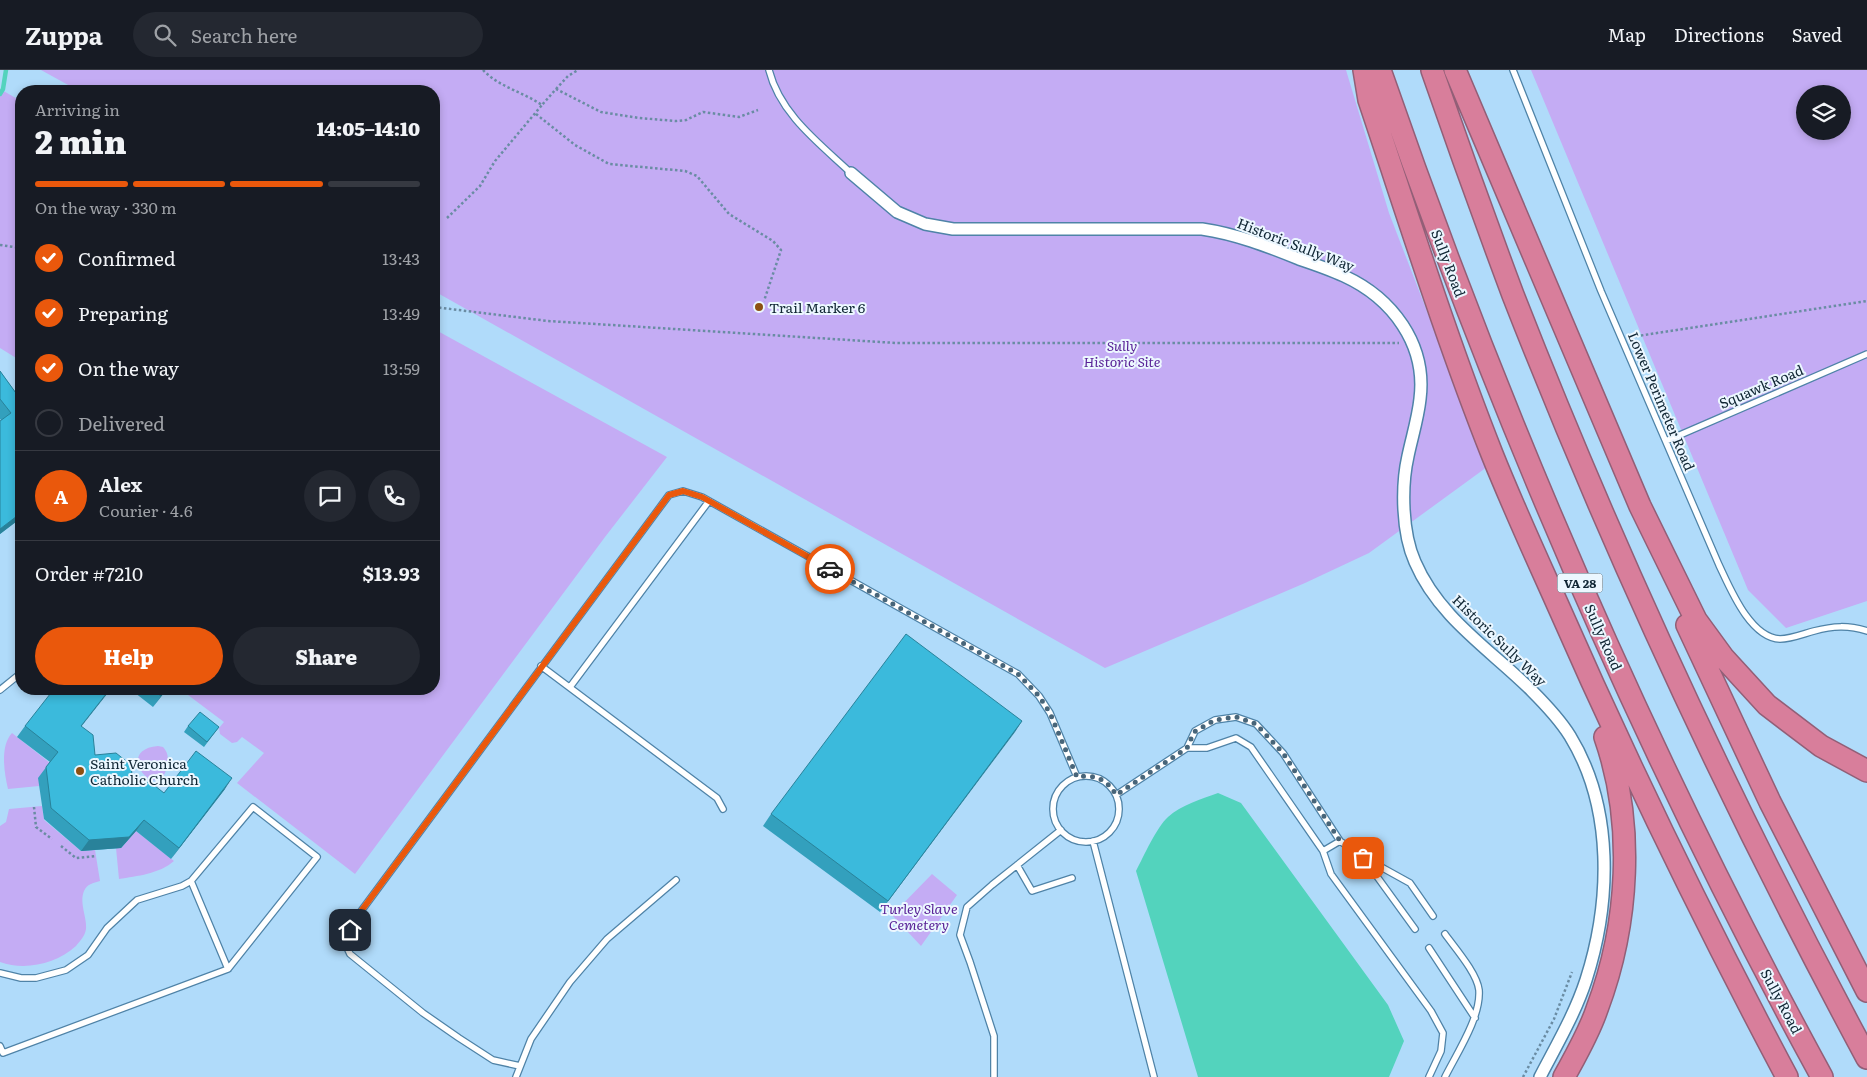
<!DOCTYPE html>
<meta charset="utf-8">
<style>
body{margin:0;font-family:Literata,serif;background:#242831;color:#f1f3f6;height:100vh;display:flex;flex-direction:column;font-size:19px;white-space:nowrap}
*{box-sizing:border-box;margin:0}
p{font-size:16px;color:#9ea1a6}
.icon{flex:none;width:28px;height:28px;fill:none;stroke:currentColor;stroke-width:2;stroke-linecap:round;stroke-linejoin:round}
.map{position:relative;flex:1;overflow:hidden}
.side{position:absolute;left:15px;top:15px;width:425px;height:610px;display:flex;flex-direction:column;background:#171b24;border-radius:20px;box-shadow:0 2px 8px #0003}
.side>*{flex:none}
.controls{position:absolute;left:1796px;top:15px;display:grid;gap:10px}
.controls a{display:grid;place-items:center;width:55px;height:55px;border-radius:50%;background:#171b24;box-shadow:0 2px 8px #0003;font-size:25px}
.pin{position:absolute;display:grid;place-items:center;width:42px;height:42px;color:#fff;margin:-21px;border-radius:10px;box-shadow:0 2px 8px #0006}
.courier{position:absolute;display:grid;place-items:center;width:50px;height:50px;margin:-25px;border:4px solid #ea580c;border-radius:50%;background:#fff;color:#222;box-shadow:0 1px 6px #0007}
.overview em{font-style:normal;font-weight:800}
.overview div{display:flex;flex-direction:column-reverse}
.overview{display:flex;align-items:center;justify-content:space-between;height:85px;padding:0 20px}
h1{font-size:32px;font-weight:800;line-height:38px}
.bar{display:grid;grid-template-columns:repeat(4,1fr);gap:8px 5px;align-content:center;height:60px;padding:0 20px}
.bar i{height:6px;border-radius:4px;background:#363941}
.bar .current{background:#ea580c}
.bar p{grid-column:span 4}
.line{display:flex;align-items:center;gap:12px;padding:0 20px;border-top:1px solid #363941}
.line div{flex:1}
.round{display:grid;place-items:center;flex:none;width:52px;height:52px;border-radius:26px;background:#242831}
ol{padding:0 20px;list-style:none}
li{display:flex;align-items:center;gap:15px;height:55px}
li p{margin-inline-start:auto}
li .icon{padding:5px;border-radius:50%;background:#ea580c;color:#fff;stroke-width:4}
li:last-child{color:#9ea1a6}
li i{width:28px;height:28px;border:2px solid #363941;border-radius:50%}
.primary-button{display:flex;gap:10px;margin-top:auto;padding:10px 20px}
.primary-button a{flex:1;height:58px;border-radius:30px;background:#ea580c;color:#fff;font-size:20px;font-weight:800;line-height:58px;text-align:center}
.primary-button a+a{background:#242831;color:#f1f3f6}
header{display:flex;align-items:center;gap:30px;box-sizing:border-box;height:70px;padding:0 25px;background:#171b24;border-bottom:1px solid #363941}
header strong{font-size:24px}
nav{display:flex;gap:28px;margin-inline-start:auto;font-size:18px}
.search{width:350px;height:45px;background:#242831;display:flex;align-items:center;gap:12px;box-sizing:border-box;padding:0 18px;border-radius:28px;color:#9ea1a6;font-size:19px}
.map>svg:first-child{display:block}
.green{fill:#c4acf4;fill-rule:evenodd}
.water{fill:#53d3bd}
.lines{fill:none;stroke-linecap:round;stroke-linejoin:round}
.stream{stroke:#53d3bd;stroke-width:4.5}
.lane-casing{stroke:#4f83a7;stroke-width:8}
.street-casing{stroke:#4f83a7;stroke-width:14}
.highway-casing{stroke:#925f77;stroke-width:24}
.path{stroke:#6a8ca3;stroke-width:2.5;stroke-dasharray:2.5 2.5;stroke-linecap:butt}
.lane{stroke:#fff;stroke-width:5.5}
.street{stroke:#fff;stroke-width:11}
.highway{stroke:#d87e9b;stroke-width:21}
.wall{fill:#33a0bd}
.shaded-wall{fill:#29829a}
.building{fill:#3bbadc;stroke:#29829a}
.done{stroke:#486579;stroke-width:5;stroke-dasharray:0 9}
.route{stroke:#ea580c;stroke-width:6}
.poi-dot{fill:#8d5012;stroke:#ecf7ff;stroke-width:2}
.labels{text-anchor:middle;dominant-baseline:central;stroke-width:4;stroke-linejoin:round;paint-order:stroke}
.shield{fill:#ecf7ff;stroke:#526571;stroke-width:1}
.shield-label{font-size:12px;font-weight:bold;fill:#102634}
.street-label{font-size:14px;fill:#102634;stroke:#ecf7ff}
.poi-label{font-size:14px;fill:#102634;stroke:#ecf7ff;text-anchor:start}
.park-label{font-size:14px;font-style:italic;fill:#592297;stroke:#ecf7ff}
</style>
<header>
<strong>Zuppa</strong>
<div class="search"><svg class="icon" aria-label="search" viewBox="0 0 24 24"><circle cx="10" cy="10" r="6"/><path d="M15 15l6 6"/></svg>Search here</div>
<nav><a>Map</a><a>Directions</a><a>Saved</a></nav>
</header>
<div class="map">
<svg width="1867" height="1007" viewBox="0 0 1867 1007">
<rect width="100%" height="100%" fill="#b0dbfa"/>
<!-- green -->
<path class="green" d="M 41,0 L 1346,0 L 1389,143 L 1487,397 L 1369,483 L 1305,513 L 1105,598 L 434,221 L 434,21 L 79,21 Z
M 1531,0 L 1867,0 L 1867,531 L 1786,558 L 1748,520 ZM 1805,24 L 1842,24 L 1842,61 L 1805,61 Z
M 0,19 L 21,31 L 21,291 L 0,278 Z
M 434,259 L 667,387 L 605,467 L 355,804 L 237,713 L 264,683 L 242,667 L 237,672 L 232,673 L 220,664 L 219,658 L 224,652 L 180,619 L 434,619 Z
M 12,663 L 50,693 L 39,716 L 8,719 C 4,702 0,676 12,663 Z
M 158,676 L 163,677 C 169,684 168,688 167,696 C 160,736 111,680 158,676 Z
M 42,736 L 44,750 L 81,781 L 95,780 L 100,811 C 93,813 87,814 84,821 C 79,833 87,847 86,859 C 85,866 80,871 76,876 C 56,894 25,901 0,892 L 0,756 L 6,752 L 9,739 Z
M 136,761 L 174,791 C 159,804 137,806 119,809 L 116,778 L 121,778 Z
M 932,804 L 957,825 L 921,876 L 892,845 Z"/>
<!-- water -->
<path class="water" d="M 1218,723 L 1241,733 L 1388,935 L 1404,971 L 1389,1007 L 1198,1007 L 1136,801 C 1144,786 1156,758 1168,747 C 1181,735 1202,729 1218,723 Z"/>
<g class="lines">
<!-- stream -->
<path class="stream" d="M 0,24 L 3,19 L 6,0"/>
<!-- lane casing -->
<g class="lane-casing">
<path id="lane" d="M 769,0 C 780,44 819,73 851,103
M 1513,0 L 1601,221 L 1719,495 C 1730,518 1750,568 1780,569 C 1791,569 1803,564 1814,561 C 1833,556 1848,555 1867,561
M 1666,371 L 1867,284
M 541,596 L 717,728 L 723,739
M 570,617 L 709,431
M 0,620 L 21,603
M 1187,678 L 1207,678 L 1236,668 L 1251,677 L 1323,781 L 1331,804 L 1431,941 L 1443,963 L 1441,981 L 1429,1007
M1053 739a33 33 0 1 1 66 0a33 33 0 1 1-66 0Z
M 1116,725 L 1187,678 L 1195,661 L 1215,650 L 1236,647 L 1256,654 L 1283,683 L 1340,771 L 1363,787 L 1410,813 L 1433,846
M 1093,771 L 1154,1007
M 1323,781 L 1340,771
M 1365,790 L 1415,859
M 1017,795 L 1032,821 L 1072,808
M 191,811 L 228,899
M 1445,864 C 1455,878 1477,903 1479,920 C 1481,947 1457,983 1445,1007
M 1429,878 L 1475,948
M 0,903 L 21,908 L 36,908 L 66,900 L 88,885 L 107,858 L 137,830 L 182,816 L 191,811 L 253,737 L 317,787 L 228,899 L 3,983 L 0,976
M 520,996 L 493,990 L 459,968 L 423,943 L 350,884 L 344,871 L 356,848 L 669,425 L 683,421 L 702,427 L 1018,604 L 1039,626 L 1050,643 L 1077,707
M 516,1007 L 531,969 L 570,912 L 607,869 L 676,810
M 994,1007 L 994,966 L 970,892 L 960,865 L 967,837 L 992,815 L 1061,760"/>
</g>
<!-- street casing -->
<g class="street-casing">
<path id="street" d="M 851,103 L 897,142 L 925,154 L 953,159 L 1202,159 C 1236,164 1267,176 1299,189 C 1314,194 1329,199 1344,206 C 1392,228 1427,274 1420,329 C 1418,348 1412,367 1408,386 C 1401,417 1402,463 1415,492 C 1439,548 1491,580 1532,621 C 1546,635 1560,650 1570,666 C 1614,738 1611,832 1586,910 C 1575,944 1556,976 1540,1007"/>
</g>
<!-- highway casing -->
<g class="highway-casing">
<path id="highway" d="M 1364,0 L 1369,30 C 1409,149 1446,268 1492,384 C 1512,434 1534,482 1556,531 C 1627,693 1704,851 1787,1007
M 1380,0 C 1500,347 1646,685 1822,1007
M 1432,0 C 1458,75 1485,150 1513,225 C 1615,486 1734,741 1867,988
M 1455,0 L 1640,436 L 1696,550 L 1723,587 L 1767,635 L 1821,676 L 1867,701
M 1687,555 L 1770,732 L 1867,921
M 1564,1007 C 1576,985 1589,963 1597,939 C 1629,854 1635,753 1605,667"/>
</g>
<!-- path -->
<path class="path" d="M 483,0 C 499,17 523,22 542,35 L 556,19 L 601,42 L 639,48 L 676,51 L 686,50 L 703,42 L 739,47 L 758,40
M 556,19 L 568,6 L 578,0
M 536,44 L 575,75 L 609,94 L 685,101 L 697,106 L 729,144 L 773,171 L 781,180 L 764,231
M 447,148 L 480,116 L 495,91 L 542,35
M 0,175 L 21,178
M 434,237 L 548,251 L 896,273 L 1399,273
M 1631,267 L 1867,231
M 34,737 L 36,757 L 52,769
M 61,776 L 76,788 L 96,786
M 1523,1007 L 1554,949 L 1572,902"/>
<!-- lane -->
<use href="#lane" class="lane"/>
<!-- street -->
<use href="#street" class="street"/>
<!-- highway -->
<use href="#highway" class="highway"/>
</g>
<!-- wall -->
<path class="wall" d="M 0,301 L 21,330 L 21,448 L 0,464 L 1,350 L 0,349 Z
M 130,619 L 167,619 L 153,637 Z
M 1022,651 L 880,842 L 763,756 L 771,744 Z
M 25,656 L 81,657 L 95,685 L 133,715 L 164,723 L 225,719 L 171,789 L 136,761 L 121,778 L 81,781 L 44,749 L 38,708 L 50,692 L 17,667 Z
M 188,656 L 219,657 L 204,677 L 184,662 Z"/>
<!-- shaded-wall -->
<path class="shaded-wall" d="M 21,443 L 21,448 L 0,464 L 0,459 Z
M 110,619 L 111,619 L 73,667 L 81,656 Z
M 166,619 L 167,619 L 153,637 L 161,626 Z
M 1022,651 L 1015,662 L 880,842 L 888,831 Z
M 232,708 L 225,719 L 171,789 L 179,778 Z
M 144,750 L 136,761 L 121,778 L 81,781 L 89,770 Z"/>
<!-- building -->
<path class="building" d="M 0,301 L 21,330 L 21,443 L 0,459 L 0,351 L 11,343 L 0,329 Z
M 906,564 L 1022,651 L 888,831 L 771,744 Z
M 54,619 L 110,619 L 81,656 L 93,665 L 95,685 L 116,683 L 131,695 L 133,715 L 150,712 L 164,723 L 196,681 L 232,708 L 179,778 L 144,750 L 129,767 L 89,770 L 51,738 L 46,697 L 58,682 L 25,656 Z
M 151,619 L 166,619 L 161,626 Z
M 200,642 L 219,657 L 207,672 L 188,656 Z"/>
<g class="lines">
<!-- done -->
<path class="done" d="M 830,499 L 1018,604 L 1039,626 L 1050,643 L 1077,707 C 1095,704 1107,709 1116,725 L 1187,678 L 1194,662 L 1215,650 L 1236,647 L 1256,654 L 1283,683 L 1340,771 L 1363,788"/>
<!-- route -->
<path class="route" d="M 350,860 L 356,848 L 669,425 L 683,421 L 702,427 L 830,499"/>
</g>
<!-- markers -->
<g class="poi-dot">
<circle cx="759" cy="237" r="5"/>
<circle cx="80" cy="701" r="5"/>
</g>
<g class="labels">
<!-- shield labels -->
<rect class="shield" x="1557.5" y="503.5" width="45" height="19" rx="4"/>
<g class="shield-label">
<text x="1580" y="513">VA 28</text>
</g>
<!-- street labels -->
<g class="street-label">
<text transform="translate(1296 174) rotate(21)">Historic Sully Way</text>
<text transform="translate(1449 193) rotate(69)">Sully Road</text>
<text transform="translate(1761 316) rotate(-23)">Squawk Road</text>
<text transform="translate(1662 331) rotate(67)">Lower Perimeter Road</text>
<text transform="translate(1604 567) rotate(66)">Sully Road</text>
<text transform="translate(1500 570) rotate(44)">Historic Sully Way</text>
<text transform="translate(1782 931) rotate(62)">Sully Road</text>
</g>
<!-- poi labels -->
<g class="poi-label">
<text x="769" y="237">Trail Marker 6</text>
<text x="90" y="693">Saint Veronica<tspan x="90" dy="16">Catholic Church</tspan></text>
</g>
<!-- park labels -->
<g class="park-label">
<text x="1122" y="275">Sully<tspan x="1122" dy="16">Historic Site</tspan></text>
<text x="919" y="838">Turley Slave<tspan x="919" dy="16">Cemetery</tspan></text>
</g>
</g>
</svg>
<div class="controls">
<a><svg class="icon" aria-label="layers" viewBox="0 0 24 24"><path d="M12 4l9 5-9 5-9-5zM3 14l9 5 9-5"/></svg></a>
</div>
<div class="pin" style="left:1363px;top:788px;background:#ea580c"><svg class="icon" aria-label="bag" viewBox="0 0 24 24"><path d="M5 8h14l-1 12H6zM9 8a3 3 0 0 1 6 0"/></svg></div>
<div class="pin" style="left:350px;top:860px;background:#1f2937"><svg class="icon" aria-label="home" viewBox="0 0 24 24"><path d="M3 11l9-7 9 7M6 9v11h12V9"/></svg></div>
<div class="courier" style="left:830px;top:499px"><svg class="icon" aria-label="car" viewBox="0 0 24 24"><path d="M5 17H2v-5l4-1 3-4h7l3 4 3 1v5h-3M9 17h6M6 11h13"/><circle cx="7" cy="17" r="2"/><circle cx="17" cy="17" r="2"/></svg></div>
<section class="side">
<div class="overview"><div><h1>2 min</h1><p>Arriving in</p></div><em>14:05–14:10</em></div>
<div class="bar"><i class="current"></i><i class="current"></i><i class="current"></i><i></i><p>On the way · 330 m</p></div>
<ol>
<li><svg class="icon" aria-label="check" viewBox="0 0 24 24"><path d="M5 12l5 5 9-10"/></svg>Confirmed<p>13:43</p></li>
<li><svg class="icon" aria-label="check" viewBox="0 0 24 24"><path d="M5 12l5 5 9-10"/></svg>Preparing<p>13:49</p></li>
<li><svg class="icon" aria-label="check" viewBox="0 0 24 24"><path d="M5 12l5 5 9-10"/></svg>On the way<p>13:59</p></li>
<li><i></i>Delivered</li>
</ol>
<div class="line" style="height:90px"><b class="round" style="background:#ea580c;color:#fff">A</b><div><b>Alex</b><p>Courier · 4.6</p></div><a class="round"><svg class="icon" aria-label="chat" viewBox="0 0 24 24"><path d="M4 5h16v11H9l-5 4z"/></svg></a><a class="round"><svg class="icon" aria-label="phone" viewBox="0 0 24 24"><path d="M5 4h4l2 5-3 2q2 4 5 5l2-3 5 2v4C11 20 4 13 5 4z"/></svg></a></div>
<div class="line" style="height:65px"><div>Order #7210</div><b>$13.93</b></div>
<div class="primary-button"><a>Help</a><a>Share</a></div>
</section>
</div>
